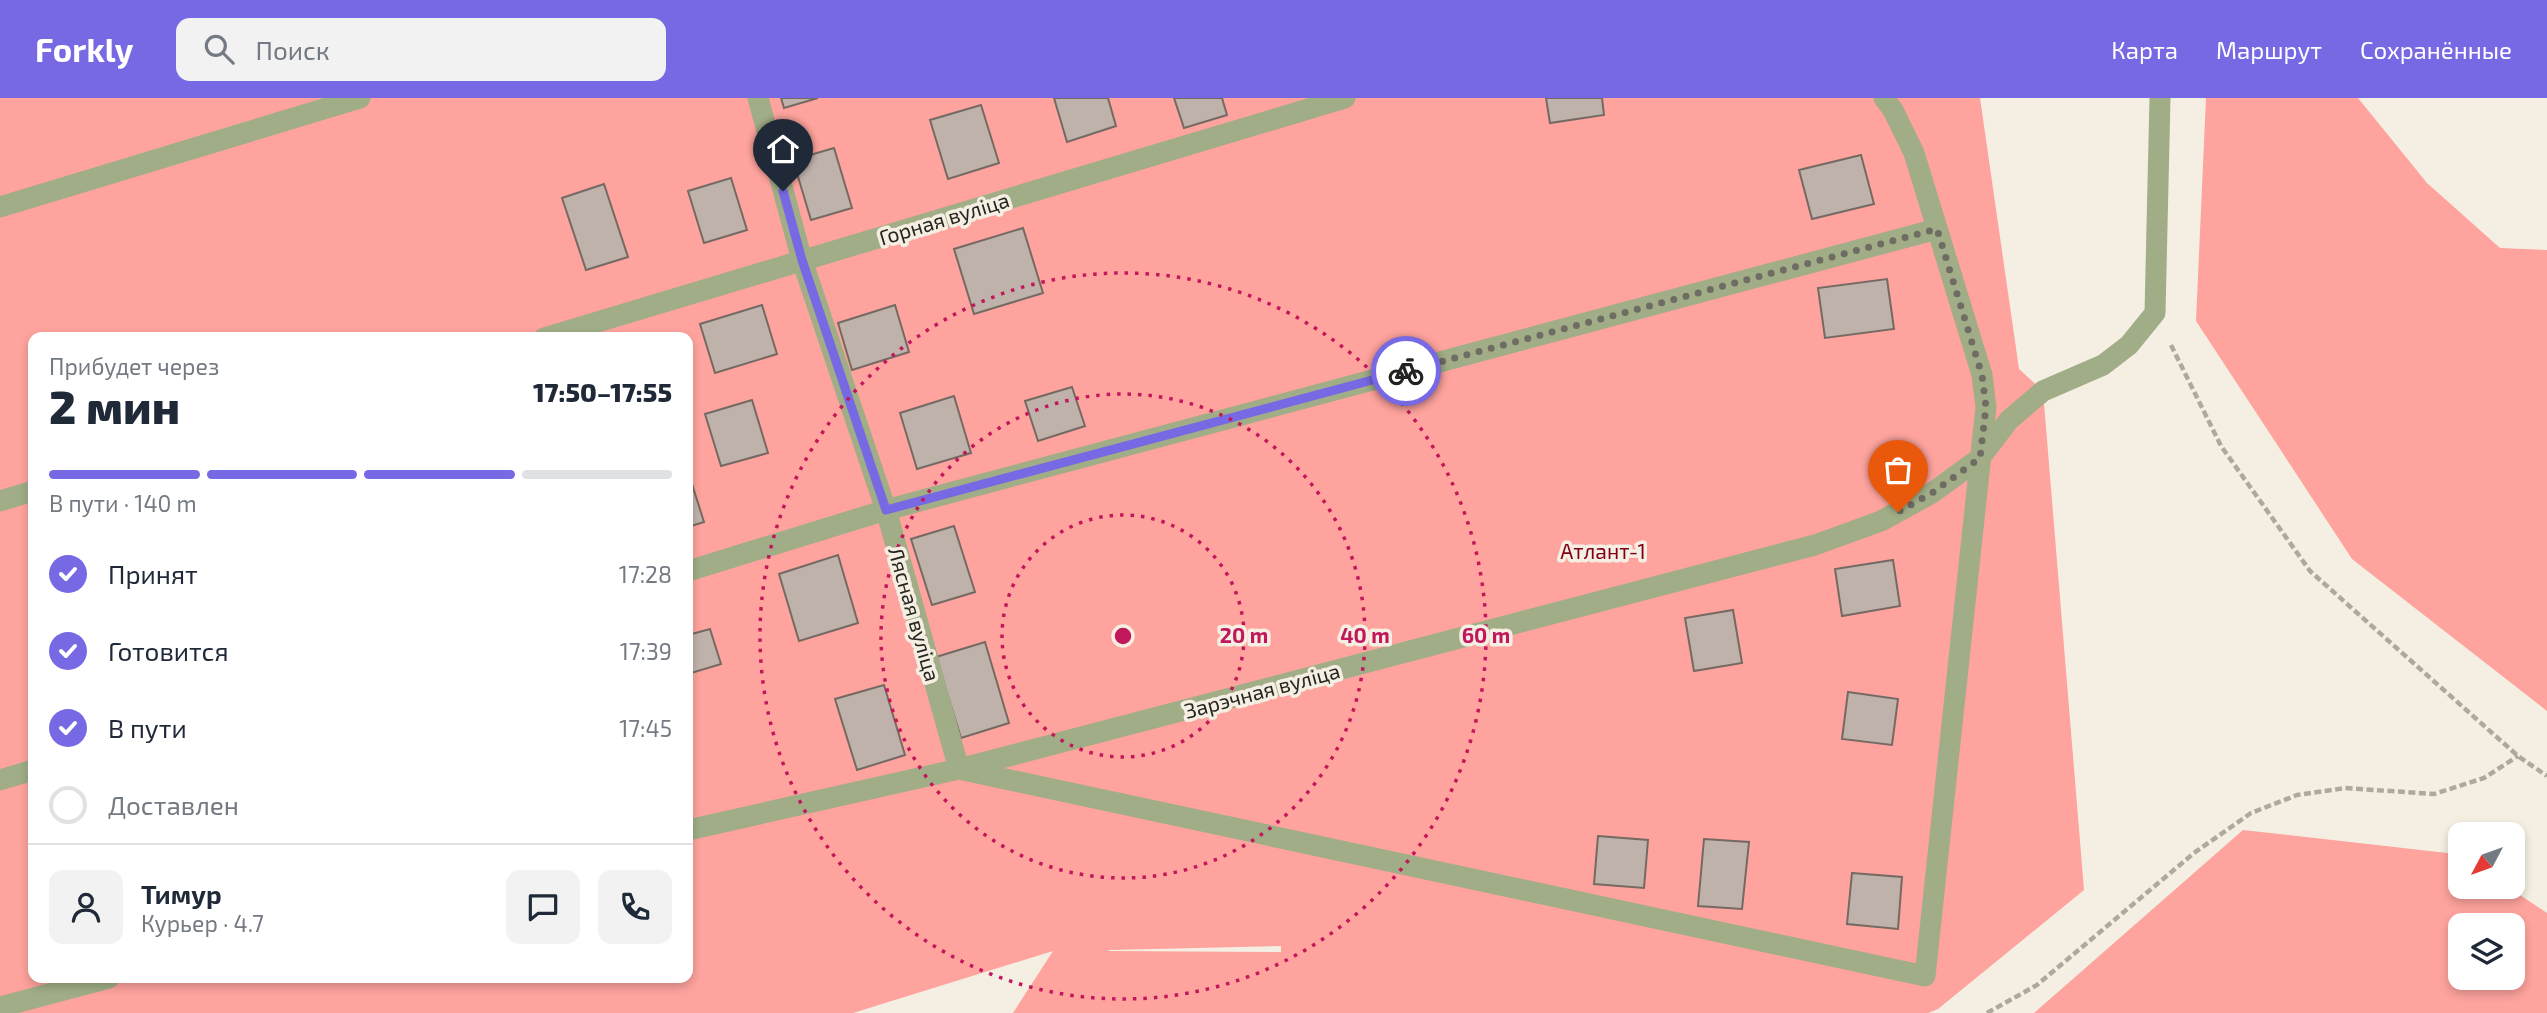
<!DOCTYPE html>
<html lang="ru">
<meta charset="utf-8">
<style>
body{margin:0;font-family:"Exo 2",sans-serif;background:#f2f2f3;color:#1f2937;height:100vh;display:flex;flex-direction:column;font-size:26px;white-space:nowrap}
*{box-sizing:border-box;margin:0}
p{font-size:23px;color:#747a83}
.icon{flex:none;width:38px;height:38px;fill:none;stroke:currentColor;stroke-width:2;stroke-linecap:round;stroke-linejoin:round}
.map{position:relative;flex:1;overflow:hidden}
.panel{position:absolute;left:28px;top:234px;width:665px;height:651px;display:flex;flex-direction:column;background:#fff;border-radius:14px;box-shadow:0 4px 10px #0003}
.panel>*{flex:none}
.needle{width:46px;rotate:229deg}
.fabs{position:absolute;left:2448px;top:724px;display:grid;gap:14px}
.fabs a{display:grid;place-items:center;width:77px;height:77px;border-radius:14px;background:#fff;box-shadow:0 4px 10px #0003;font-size:35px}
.pin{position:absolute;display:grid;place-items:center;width:60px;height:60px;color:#fff;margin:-72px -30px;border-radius:50% 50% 50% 0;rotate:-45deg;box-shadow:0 0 7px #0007}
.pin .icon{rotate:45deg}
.courier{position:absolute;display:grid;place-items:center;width:70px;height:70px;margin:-35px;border:5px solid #7769e4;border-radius:50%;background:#fff;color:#222;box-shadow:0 2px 9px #0007}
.summary em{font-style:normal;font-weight:800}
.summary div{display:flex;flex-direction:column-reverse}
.summary{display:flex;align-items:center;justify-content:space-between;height:119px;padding:0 21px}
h1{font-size:46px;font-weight:800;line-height:52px}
.bar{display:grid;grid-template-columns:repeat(4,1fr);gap:10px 7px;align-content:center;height:84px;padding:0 21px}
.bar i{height:9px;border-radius:5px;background:#e0e1e3}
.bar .active{background:#7769e4}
.bar p{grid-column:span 4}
.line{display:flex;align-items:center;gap:18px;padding:0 21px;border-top:2px solid #e0e1e3}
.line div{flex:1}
.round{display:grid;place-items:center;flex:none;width:74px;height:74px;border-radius:14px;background:#f2f2f3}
ol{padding:0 21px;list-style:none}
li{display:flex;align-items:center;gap:21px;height:77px}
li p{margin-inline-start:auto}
li .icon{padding:7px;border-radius:50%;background:#7769e4;color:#fff;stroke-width:4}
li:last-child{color:#747a83}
li i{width:38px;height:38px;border:4px solid #e0e1e3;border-radius:50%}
header{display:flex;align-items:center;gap:42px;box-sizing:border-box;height:98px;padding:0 35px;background:#7769e4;color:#fff}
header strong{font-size:33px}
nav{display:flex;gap:38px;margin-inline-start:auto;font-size:24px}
.search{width:490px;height:63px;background:#f2f2f3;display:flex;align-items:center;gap:18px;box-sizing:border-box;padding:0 24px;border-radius:14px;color:#747a83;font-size:26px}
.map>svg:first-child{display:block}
.green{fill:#fea39d;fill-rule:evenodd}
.building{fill:#bfb2aa;stroke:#756a63;stroke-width:2}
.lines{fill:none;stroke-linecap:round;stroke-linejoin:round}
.path{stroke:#ada99f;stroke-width:4.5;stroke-dasharray:7 3.5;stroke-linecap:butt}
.lane{stroke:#a1ad86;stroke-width:21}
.street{stroke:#a1ad86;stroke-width:21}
.done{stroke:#6f6c64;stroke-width:7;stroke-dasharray:0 12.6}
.route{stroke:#7769e4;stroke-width:9}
.ring{fill:none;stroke:#c2185b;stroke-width:3.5;stroke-dasharray:3.5 7}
.labels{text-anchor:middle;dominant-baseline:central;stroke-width:7;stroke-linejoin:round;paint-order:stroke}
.street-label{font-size:21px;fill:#272520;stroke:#f4efe2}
.park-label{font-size:21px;fill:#820015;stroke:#f4efe2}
.centre{fill:#c2185b;stroke:#f4efe2;stroke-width:3.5}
.ring-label{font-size:21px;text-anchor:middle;font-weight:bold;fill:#c2185b;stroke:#f4efe2;stroke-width:7;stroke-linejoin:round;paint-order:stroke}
</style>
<header>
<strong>Forkly</strong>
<div class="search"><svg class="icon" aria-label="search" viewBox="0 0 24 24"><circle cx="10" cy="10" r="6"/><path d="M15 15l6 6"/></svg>Поиск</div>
<nav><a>Карта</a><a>Маршрут</a><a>Сохранённые</a></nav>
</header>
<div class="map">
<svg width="2547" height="915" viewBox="0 0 2547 915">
<rect width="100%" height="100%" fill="#f4efe2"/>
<!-- green -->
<path class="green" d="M 0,0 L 1980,0 L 2019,271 L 2043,293 L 2084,792 L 1938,911 L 1928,915 L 1013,915 L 1053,853 L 853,915 L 0,915 ZM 33,240 L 688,240 L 688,880 L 33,880 ZM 1281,848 L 1281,854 L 1108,853 L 1109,852 Z
M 2206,0 L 2358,0 L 2427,85 L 2500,150 L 2547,152 L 2547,613 L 2352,461 L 2196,223 Z
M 2243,732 L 2456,756 L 2460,759 L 2460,789 L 2508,789 L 2547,815 L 2547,915 L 2034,915 ZM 2460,828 L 2513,828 L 2513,880 L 2460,880 Z"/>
<!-- building -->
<path class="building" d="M 781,0 L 818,0 L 784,10 Z
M 1054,0 L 1108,0 L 1116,28 L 1067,44 Z
M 1174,0 L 1222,0 L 1227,17 L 1184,30 Z
M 1546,0 L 1602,0 L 1604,17 L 1550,25 Z
M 981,7 L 999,65 L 948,81 L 930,22 Z
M 834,50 L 852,110 L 811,122 L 793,62 Z
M 1861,57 L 1874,106 L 1812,121 L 1799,72 Z
M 731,80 L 747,132 L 704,145 L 688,93 Z
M 604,86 L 628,159 L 586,172 L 562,100 Z
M 1023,130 L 1043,195 L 974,216 L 954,151 Z
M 1887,181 L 1894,231 L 1825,240 L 1818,190 Z
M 762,207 L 777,256 L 715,275 L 700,226 Z
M 895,207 L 909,254 L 852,272 L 838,225 Z
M 1072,289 L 1085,328 L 1038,343 L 1025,303 Z
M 954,298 L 971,355 L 917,371 L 900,315 Z
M 752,302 L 768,355 L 721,368 L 705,316 Z
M 691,383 L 704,424 L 688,429 L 688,384 Z
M 954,428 L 975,494 L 932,507 L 911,441 Z
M 838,457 L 858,525 L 799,543 L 779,476 Z
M 1893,462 L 1900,508 L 1842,518 L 1835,471 Z
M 1733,512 L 1742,565 L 1694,573 L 1685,520 Z
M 710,531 L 721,566 L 688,576 L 688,537 Z
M 985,544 L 1009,625 L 961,640 L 936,559 Z
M 884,587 L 905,657 L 857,672 L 835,601 Z
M 1848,594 L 1898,601 L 1892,647 L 1842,641 Z
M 1598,738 L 1648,742 L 1644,790 L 1594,786 Z
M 1704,741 L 1749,744 L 1742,811 L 1698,808 Z
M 1852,775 L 1902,779 L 1898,831 L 1847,826 Z"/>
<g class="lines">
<!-- path -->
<path class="path" d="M 2171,247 L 2221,348 L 2310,473 L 2518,658 L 2547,678
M 1987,915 L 2037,887 L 2194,755 L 2251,715 L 2297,697 L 2345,690 L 2434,696 L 2484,680 L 2518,658"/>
<!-- lane -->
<path class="lane" d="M 758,0 L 802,162 L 886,412 L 959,671 L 1925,878 L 1986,309 L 1982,277 L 1914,55 L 1893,12 L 1884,0
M 0,109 L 360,0
M 544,240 L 1345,0
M 0,403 L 33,393
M 688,473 L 886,412 L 1937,131
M 0,682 L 33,672
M 688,732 L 959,671 L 1815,447 L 1881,423 L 1932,395 L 1980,360
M 0,909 L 109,880"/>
<!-- street -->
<path class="street" d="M 1980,360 L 2009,322 L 2043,293 L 2103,267 L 2129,247 L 2155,215 L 2160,0"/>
</g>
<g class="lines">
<!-- done -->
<path class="done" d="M 1406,273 L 1937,131 L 1982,277 L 1986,309 L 1980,360 L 1932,395 L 1898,414"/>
<!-- route -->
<path class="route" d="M 783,93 L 802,162 L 886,412 L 1406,273"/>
</g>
<!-- distance rings -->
<g class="ring">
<circle cx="1123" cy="538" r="121"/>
<circle cx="1123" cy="538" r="242"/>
<circle cx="1123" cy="538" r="363"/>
</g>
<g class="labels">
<!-- street labels -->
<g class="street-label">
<text transform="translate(944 120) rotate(-17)">Горная вуліца</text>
<text transform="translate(915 516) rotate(74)">Лясная вуліца</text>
<text transform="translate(1262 592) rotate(-15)">Зарэчная вуліца</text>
</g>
<!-- park labels -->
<g class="park-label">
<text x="1603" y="452">Атлант-1</text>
</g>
</g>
<circle cx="1123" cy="538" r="10" class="centre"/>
<g class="ring-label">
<text x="1244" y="545">20 m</text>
<text x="1365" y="545">40 m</text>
<text x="1486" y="545">60 m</text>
</g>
</svg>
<div class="fabs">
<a><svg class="needle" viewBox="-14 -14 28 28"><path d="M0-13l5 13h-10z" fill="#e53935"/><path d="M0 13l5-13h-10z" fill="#747a83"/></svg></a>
<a><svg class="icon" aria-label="layers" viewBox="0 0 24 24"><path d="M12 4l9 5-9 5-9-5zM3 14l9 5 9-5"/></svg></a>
</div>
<div class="pin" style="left:1898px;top:414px;background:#ea580c"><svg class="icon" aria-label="bag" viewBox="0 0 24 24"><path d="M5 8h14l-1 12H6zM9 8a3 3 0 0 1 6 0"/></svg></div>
<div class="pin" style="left:783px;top:93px;background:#1f2937"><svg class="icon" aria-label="home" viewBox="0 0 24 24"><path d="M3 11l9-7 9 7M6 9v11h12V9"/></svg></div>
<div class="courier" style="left:1406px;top:273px"><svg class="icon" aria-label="bike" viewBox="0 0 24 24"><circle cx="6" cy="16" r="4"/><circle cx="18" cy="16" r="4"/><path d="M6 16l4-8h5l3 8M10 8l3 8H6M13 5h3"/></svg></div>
<section class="panel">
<div class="summary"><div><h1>2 мин</h1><p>Прибудет через</p></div><em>17:50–17:55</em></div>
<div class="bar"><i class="active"></i><i class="active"></i><i class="active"></i><i></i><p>В пути · 140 m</p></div>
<ol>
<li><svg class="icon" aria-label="check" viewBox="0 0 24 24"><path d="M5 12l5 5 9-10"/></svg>Принят<p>17:28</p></li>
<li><svg class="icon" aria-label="check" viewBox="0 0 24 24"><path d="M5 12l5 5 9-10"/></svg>Готовится<p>17:39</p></li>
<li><svg class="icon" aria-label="check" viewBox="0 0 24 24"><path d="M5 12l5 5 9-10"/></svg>В пути<p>17:45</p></li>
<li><i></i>Доставлен</li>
</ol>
<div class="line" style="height:126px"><a class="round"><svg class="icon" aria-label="person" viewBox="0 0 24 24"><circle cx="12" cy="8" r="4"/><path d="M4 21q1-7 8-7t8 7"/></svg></a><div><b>Тимур</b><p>Курьер · 4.7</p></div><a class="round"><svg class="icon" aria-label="chat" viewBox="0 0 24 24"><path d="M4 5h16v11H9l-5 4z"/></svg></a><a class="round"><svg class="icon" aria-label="phone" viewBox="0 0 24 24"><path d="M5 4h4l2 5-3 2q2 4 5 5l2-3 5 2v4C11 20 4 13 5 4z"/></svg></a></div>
</section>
</div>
